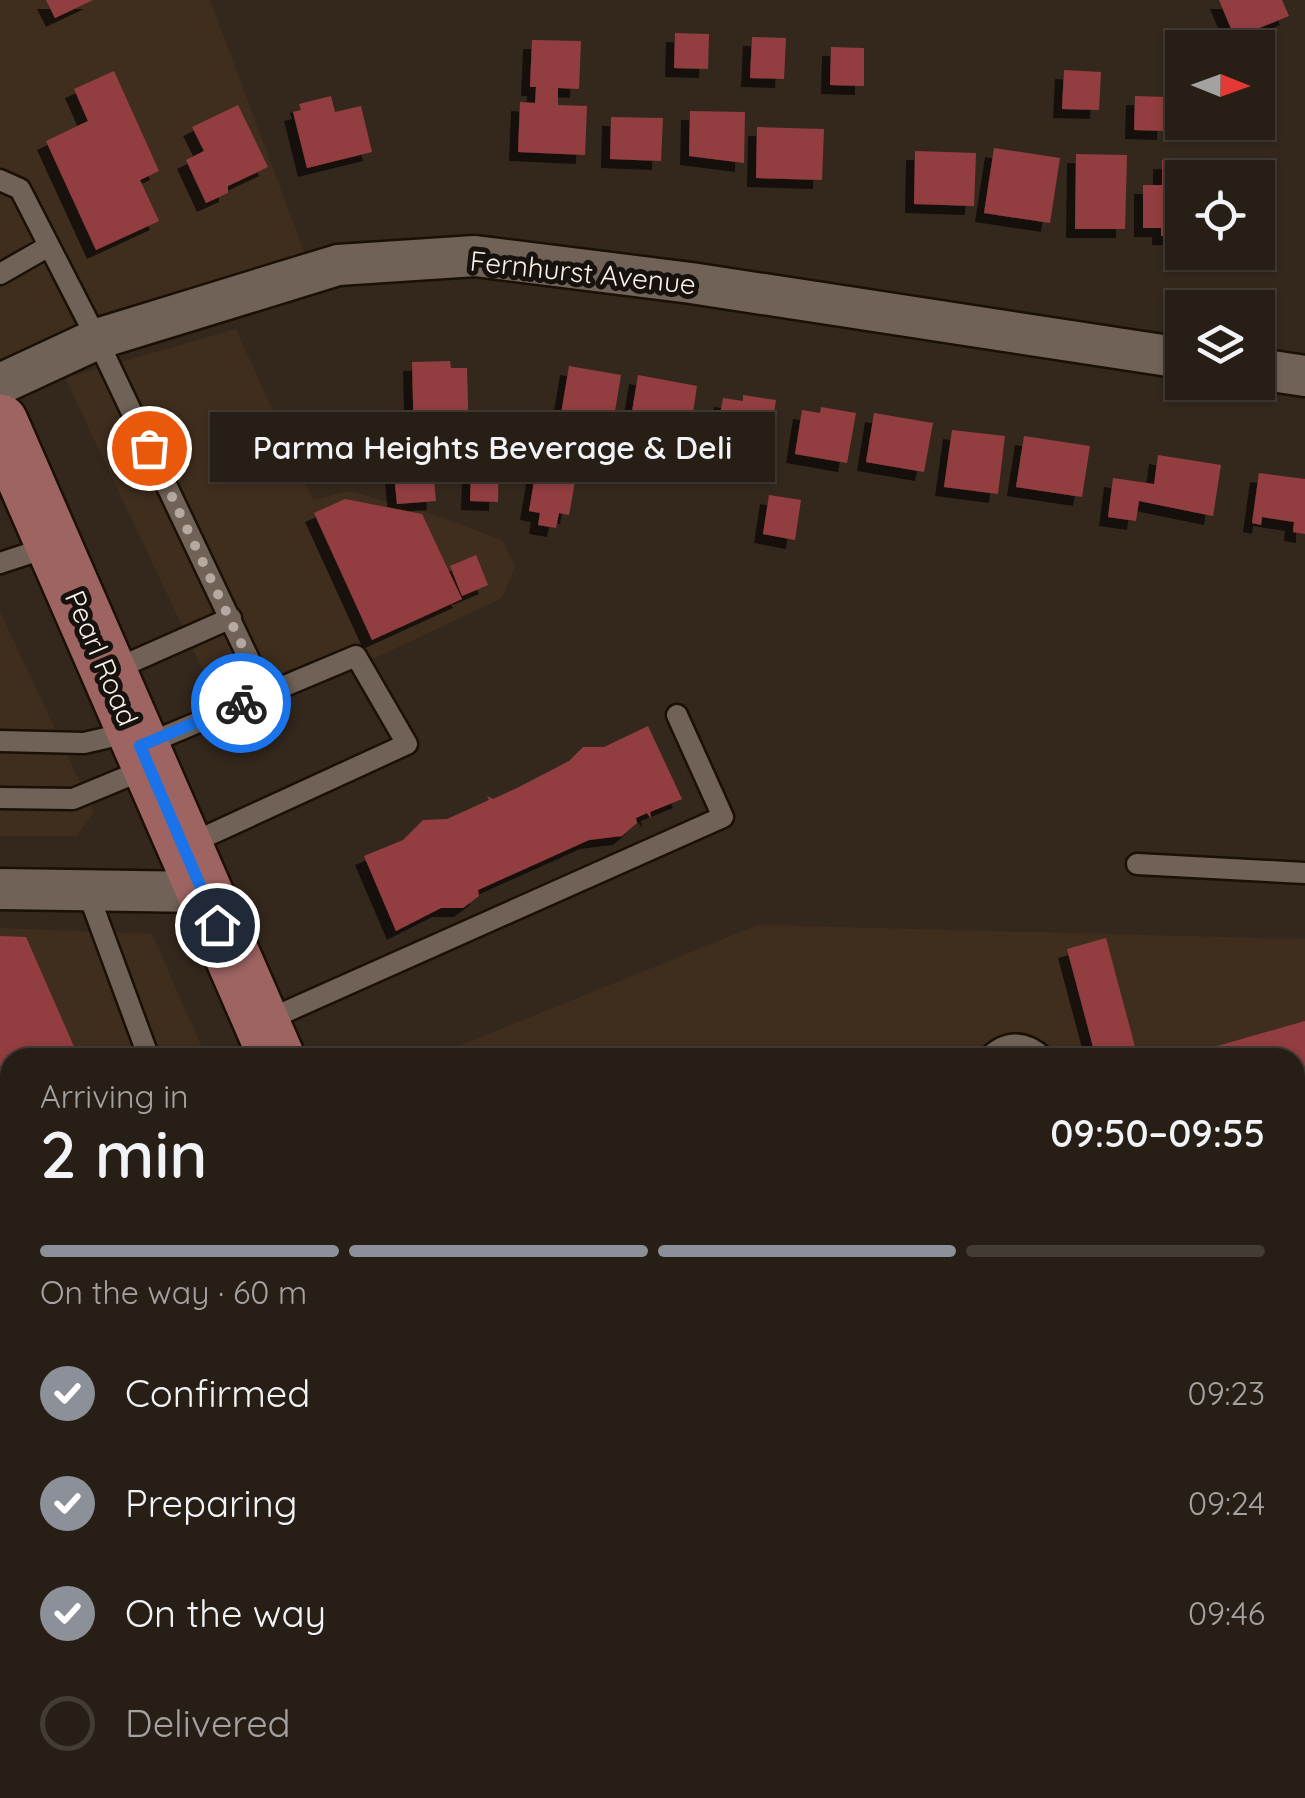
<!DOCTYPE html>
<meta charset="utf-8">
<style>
body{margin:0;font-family:Quicksand,sans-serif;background:#332b23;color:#f1f3f6;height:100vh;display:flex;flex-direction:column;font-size:38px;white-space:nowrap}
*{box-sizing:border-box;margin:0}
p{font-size:32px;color:#a4a2a1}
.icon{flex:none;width:55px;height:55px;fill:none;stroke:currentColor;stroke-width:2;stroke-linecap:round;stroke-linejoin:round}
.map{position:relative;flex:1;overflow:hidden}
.sheet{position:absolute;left:0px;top:1048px;width:1305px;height:752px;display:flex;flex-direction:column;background:#271e16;border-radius:30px 30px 0 0;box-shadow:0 2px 8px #0004,0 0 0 2px #433c35}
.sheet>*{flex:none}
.needle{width:65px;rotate:91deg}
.controls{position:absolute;left:1165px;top:30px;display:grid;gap:20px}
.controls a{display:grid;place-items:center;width:110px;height:110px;border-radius:0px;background:#271e16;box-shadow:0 2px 8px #0004,0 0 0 2px #433c35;font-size:50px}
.pin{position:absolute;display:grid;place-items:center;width:85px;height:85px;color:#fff;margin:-42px;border:5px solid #fff;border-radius:50%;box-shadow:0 2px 10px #0007}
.courier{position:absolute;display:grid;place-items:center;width:100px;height:100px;margin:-50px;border:8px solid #1a73e8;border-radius:50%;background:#fff;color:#222;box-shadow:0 2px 12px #0007}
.bubble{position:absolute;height:70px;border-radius:0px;background:#271e16;box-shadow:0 2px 8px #0004,0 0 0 2px #433c35;font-size:32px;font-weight:600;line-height:70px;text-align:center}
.summary em{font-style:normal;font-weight:600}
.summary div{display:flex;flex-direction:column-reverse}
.summary{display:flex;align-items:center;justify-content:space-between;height:170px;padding:0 40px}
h1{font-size:65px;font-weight:600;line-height:75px}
.bar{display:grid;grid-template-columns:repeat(4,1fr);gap:15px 10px;align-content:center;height:120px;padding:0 40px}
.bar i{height:12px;border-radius:8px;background:#433c35}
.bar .current{background:#8c9099}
.bar p{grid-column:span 4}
ol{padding:0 40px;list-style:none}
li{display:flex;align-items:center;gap:30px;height:110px}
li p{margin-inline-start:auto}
li .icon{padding:10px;border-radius:50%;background:#8c9099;color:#fff;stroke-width:4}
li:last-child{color:#a4a2a1}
li i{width:55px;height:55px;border:5px solid #433c35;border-radius:50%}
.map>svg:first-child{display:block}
.built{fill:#3f2e1e}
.building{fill:#923e3f;filter:url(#shadow)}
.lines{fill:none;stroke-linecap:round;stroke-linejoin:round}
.service-casing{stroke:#1b1006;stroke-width:25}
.minor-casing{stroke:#1b1006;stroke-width:45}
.primary-casing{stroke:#1b1006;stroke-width:60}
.service{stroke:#706256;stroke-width:20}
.minor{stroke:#706256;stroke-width:40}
.primary{stroke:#9e6462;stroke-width:55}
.done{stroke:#b4aaa2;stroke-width:10;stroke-dasharray:0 18}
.route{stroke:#1a73e8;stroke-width:12}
.labels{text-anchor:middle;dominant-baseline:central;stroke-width:10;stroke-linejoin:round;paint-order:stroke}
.street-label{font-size:28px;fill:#f9f0e9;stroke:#17120d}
</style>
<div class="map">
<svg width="1305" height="1798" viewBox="0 0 1305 1798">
<defs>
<filter id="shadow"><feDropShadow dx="-9" dy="9" stdDeviation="0" flood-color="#0009"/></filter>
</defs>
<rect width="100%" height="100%" fill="#34281d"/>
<!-- built -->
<path class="built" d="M 0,0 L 210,0 L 306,257 L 104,315 L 0,362 Z
M 236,329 L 313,500 L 349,491 L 432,514 L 502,540 L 515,567 L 502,598 L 230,727 L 65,378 Z
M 0,612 L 94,812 L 77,836 L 0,836 Z
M 758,925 L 1305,939 L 1305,1798 L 601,1798 L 598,1790 L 1295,1790 L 1295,1058 L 429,1058 Z
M 0,928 L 152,934 L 206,1057 L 10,1058 L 10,1233 L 0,1233 Z
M 249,1790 L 559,1790 L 562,1798 L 252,1798 Z"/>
<!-- building -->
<path class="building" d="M 46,0 L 93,0 L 55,18 Z
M 1219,0 L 1282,0 L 1289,16 L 1235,38 Z
M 675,33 L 709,34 L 708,69 L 674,68 Z
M 752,37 L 786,38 L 784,79 L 750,78 Z
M 532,40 L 581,41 L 579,89 L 558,88 L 558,105 L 587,106 L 585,155 L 518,152 L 520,102 L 535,103 L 536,87 L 530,87 Z
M 831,47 L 864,48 L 864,86 L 830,85 Z
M 1064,70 L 1101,72 L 1099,110 L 1062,109 Z
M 114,71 L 159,171 L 140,180 L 159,221 L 96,250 L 46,141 L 88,121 L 74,89 Z
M 331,96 L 335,112 L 361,106 L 372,152 L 307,168 L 293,112 L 301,110 L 299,104 Z
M 1135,96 L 1167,97 L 1166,131 L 1134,130 Z
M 238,105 L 268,167 L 228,186 L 228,193 L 206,203 L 186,160 L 204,151 L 192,127 Z
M 690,111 L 745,112 L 744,163 L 689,156 Z
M 611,117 L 663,118 L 661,161 L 610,159 Z
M 757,127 L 824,129 L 822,180 L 756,178 Z
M 994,148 L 1060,158 L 1050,223 L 984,213 Z
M 915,151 L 976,153 L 974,206 L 914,204 Z
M 1076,154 L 1127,155 L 1125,229 L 1075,229 Z
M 1162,160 L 1197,161 L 1197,178 L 1182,178 L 1182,236 L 1161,236 L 1161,228 L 1143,228 L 1143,185 L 1162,185 Z
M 450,361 L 451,368 L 467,368 L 469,439 L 414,440 L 412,362 Z
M 569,366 L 621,375 L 610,441 L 558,432 Z
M 638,375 L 697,386 L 690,433 L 630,424 Z
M 743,395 L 776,400 L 768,451 L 715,442 L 723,398 L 743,401 Z
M 821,407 L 856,413 L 847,463 L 795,454 L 802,410 L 820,413 Z
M 874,413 L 933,423 L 924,472 L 866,462 Z
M 952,430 L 1005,436 L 998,494 L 944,487 Z
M 1024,436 L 1090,446 L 1082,497 L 1016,487 Z
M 472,448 L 499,449 L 498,502 L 470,501 Z
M 1158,455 L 1221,465 L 1213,516 L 1139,501 L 1136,521 L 1108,517 L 1113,478 L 1154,484 Z
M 432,461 L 436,501 L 397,504 L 393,464 Z
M 536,470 L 576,476 L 569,515 L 559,513 L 556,528 L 538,525 L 540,513 L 529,511 Z
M 1259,473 L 1305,479 L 1305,534 L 1293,532 L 1294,522 L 1262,517 L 1261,525 L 1252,523 Z
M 769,495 L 801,500 L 795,540 L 763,534 Z
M 345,499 L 422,514 L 462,599 L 372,640 L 314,513 Z
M 476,555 L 488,585 L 462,596 L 450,566 Z
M 648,726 L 682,799 L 650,812 L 651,819 L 647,813 L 636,818 L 637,823 L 622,836 L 589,840 L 478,890 L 479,896 L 463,908 L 441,908 L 396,931 L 364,856 L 403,840 L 423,820 L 447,819 L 489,800 L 487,796 L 493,799 L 519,787 L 569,761 L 583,747 L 604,747 Z
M 0,936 L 26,937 L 79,1058 L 10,1058 L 10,1210 L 0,1187 Z
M 1106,938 L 1138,1058 L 1096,1058 L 1067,949 Z
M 1305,1021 L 1305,1109 L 1295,1112 L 1295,1058 L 1175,1058 Z
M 1305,1313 L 1305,1353 L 1295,1356 L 1295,1315 Z
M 271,1790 L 401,1790 L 404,1798 L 248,1798 Z
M 789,1790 L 994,1790 L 997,1798 L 792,1798 Z"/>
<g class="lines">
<!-- service casing -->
<g class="service-casing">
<path id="service" d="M 0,180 L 20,189 L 97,339 L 265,693
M 0,274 L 49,246
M 0,563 L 52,546
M 109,672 L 231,618
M 0,741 L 84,743 L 132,732
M 144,745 L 356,656 L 407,744 L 185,846
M 0,798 L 73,799 L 148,768
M 1137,864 L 1305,873
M 87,890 L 149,1058
M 263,1022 L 723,817 L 677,715
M 988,1058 C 1007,1039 1026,1041 1044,1058
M 1295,1494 L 1305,1492
M 1295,1645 L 1305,1645
M 471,1790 L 474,1798
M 1033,1790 L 1036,1798"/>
</g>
<!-- minor casing -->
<g class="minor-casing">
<path id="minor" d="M 1258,369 L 1305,376
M 0,384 L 97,339 L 338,265 L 475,256 L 691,283 L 1182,358
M 0,889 L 202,892
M 0,1529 L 10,1529"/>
</g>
<!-- primary casing -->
<g class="primary-casing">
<path id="primary" d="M 0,422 L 277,1058
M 578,1790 L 581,1798"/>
</g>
<!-- service -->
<use href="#service" class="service"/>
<!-- minor -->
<use href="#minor" class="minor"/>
<!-- primary -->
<use href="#primary" class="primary"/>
</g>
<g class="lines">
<!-- done -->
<path class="done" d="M 149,448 L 265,694 L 241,703"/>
<!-- route -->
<path class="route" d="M 217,925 L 140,746 L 241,703"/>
</g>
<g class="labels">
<!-- street labels -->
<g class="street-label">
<text transform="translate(583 272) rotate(6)">Fernhurst Avenue</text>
<text transform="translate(102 658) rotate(67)">Pearl Road</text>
</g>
</g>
</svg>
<div class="controls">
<a><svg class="needle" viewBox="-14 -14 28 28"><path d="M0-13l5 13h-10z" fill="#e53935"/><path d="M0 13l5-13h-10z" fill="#a4a2a1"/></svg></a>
<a><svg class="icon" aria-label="locate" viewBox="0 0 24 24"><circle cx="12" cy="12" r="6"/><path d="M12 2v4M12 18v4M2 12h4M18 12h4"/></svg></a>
<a><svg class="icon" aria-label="layers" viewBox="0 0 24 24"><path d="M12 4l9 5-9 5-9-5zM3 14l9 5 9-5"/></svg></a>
</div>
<div class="pin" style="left:149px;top:448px;background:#ea580c"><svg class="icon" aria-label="bag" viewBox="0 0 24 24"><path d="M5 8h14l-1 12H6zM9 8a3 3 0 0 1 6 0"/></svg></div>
<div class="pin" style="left:217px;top:925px;background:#1f2937"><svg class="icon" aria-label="home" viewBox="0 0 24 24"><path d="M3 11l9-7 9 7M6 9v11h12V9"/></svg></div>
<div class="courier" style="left:241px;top:703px"><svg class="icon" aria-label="bike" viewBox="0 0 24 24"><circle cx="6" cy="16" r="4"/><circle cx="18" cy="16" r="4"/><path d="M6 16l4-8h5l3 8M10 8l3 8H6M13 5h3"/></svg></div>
<div class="bubble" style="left:210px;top:412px;width:565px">Parma Heights Beverage &amp; Deli</div>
<section class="sheet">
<div class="summary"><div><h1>2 min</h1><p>Arriving in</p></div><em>09:50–09:55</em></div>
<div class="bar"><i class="current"></i><i class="current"></i><i class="current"></i><i></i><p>On the way · 60 m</p></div>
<ol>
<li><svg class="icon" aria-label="check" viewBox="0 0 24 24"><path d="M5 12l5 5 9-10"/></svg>Confirmed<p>09:23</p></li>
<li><svg class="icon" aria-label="check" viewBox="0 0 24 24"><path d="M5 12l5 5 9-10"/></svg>Preparing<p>09:24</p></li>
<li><svg class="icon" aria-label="check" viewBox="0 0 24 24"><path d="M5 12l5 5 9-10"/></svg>On the way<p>09:46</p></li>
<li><i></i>Delivered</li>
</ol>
</section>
</div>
